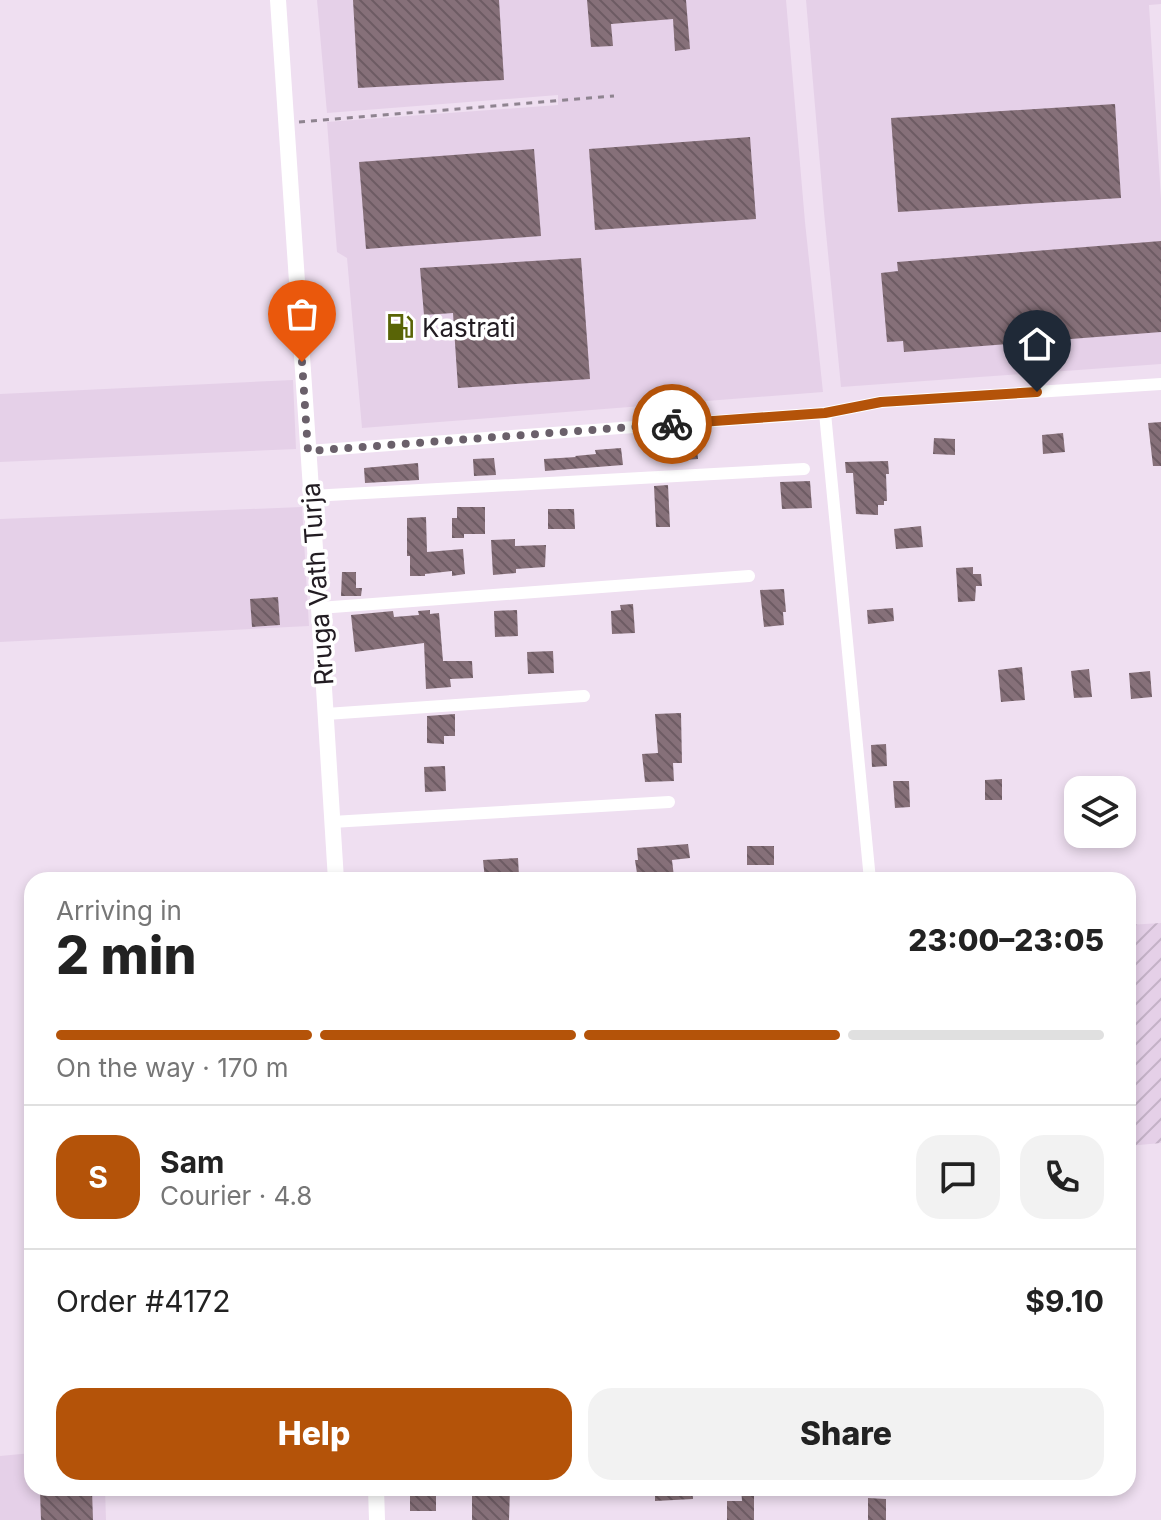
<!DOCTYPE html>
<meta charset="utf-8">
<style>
body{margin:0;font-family:Inter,sans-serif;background:#f2f2f2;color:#222;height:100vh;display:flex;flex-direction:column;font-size:30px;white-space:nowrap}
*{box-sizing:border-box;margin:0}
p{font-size:26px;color:#767676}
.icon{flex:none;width:44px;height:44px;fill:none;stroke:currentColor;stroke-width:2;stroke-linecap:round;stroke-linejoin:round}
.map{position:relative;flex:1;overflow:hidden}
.panel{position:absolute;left:24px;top:872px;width:1112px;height:624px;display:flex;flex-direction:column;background:#fff;border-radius:24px;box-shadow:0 4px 12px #0003}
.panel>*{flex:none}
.controls{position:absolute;left:1064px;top:776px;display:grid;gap:16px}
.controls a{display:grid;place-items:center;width:72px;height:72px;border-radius:16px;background:#fff;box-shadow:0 4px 12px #0003;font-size:40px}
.pin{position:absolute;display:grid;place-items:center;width:68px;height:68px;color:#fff;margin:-82px -34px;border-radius:50% 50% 50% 0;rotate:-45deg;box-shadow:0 0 8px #0007}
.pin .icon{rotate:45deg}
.courier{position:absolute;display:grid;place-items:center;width:80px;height:80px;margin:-40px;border:6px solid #b45309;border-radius:50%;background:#fff;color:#222;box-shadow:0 2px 10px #0007}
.headline em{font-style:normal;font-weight:800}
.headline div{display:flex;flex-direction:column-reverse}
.headline{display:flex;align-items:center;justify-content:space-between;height:136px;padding:0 32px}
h1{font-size:52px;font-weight:800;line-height:60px}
.bar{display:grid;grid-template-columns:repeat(4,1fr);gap:12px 8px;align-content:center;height:96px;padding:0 32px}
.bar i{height:10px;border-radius:6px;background:#e0e0e0}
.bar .on{background:#b45309}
.bar p{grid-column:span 4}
.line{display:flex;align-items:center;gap:20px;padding:0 32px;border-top:2px solid #e0e0e0}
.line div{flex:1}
.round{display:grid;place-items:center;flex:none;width:84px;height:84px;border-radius:24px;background:#f2f2f2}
.button{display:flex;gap:16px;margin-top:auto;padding:16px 32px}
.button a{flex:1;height:92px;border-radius:24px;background:#b45309;color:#fff;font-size:32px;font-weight:800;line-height:92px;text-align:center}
.button a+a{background:#f2f2f2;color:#222}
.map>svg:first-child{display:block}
.built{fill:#e5d0e8}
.industrial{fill:url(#industrial-furrows)}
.building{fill:url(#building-back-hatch)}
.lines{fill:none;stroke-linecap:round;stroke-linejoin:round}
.path{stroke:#8f8490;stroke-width:3;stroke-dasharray:6 6;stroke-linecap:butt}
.street{stroke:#fff;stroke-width:12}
.secondary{stroke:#fff;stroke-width:16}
.done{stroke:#6a606a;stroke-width:8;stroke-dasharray:0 14.4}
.route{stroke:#b45309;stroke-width:10}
.labels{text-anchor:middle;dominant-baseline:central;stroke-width:7;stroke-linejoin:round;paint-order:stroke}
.poi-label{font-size:26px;fill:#221c22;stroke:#fff;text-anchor:start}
.street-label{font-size:26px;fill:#221c22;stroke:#fff}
</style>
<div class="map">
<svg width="1161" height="1520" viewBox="0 0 1161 1520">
<defs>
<pattern id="industrial-furrows" width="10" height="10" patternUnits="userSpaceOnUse" patternTransform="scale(2)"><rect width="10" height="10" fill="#e5d0e8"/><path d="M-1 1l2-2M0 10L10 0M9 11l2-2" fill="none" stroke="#c4b2c7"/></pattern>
<pattern id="building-back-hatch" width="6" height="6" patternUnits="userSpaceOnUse" patternTransform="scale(2)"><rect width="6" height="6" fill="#867079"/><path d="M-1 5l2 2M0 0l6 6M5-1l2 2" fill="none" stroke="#6d5b63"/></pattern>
</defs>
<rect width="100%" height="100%" fill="#efdff1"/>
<!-- built -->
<path class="built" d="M 317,0 L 786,0 L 805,222 L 823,392 L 362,428 L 347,258 L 337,252 L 327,122 L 558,105 L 558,95 L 327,113 Z
M 806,0 L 1161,0 L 1161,4 L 1149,5 L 1161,199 L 1161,364 L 841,387 L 824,212 Z
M 293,380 L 296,449 L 0,462 L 0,394 Z
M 302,507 L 309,626 L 0,642 L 0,519 Z
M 32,1453 L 32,1488 L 105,1488 L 106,1520 L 0,1520 L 0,1456 Z"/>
<!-- industrial -->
<path class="industrial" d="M 1161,923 L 1161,1143 L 1128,1146 L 1128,925 Z"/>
<!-- building -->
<path class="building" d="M 353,0 L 499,0 L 504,80 L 358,88 Z
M 587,0 L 686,0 L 690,49 L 675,51 L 673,19 L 611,24 L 613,46 L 591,47 Z
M 1115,104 L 1121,198 L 898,212 L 891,118 Z
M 750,137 L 756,219 L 595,230 L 589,149 Z
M 534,149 L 541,236 L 366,249 L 359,162 Z
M 1161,241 L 1161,332 L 904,352 L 903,341 L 887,342 L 881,273 L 898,271 L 897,262 Z
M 581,258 L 590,379 L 458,388 L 453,313 L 424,315 L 420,268 Z
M 1161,422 L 1161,466 L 1153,466 L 1148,423 Z
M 1063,433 L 1065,452 L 1043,454 L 1042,435 Z
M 934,438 L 955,439 L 955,455 L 933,454 Z
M 697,446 L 698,459 L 671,461 L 670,449 Z
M 621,448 L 623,465 L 545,471 L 544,459 L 576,457 L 575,456 L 596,454 L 595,450 Z
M 494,458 L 496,475 L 474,476 L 473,459 Z
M 888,461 L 889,474 L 886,474 L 887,501 L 884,501 L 884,505 L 878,505 L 878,515 L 856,514 L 853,473 L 846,473 L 845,462 Z
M 418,463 L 419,480 L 365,483 L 364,468 Z
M 810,481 L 812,508 L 782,509 L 780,482 Z
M 668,485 L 670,527 L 656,527 L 654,486 Z
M 457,507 L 485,507 L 485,534 L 464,534 L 464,538 L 452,538 L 452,518 L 457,518 Z
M 548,509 L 574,509 L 575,529 L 548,529 Z
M 426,517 L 427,552 L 463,549 L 465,574 L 452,576 L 452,571 L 425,574 L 425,576 L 410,576 L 410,556 L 407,556 L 407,518 Z
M 921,526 L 923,547 L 896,549 L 894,529 Z
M 515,539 L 515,546 L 546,545 L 545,567 L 516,569 L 516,573 L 493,575 L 491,540 Z
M 973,567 L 973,574 L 981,574 L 982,586 L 976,586 L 975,601 L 958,602 L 956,568 Z
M 342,572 L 356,572 L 356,588 L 362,588 L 361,596 L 341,596 Z
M 784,589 L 786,612 L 783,612 L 784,625 L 764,627 L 760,590 Z
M 278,597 L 280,625 L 252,627 L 250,599 Z
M 633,604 L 635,633 L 612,634 L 611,611 L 621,610 L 620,605 Z
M 893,608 L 894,621 L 868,624 L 867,610 Z
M 430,610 L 430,614 L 439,613 L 443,661 L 472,661 L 473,678 L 450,679 L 451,687 L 426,689 L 424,643 L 355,652 L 351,615 L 393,611 L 394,617 L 419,615 L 418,611 Z
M 517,610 L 518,636 L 495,637 L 494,611 Z
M 553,651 L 554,673 L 528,674 L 527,652 Z
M 1022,667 L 1025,700 L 1001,702 L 998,670 Z
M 1089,669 L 1092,697 L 1074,698 L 1071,671 Z
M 1150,671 L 1152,697 L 1131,699 L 1129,673 Z
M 681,713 L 682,763 L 673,763 L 674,781 L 645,782 L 642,754 L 658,753 L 655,714 Z
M 455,714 L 455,736 L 444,736 L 444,744 L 427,743 L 427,716 Z
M 886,744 L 887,766 L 872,767 L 871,745 Z
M 445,766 L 446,791 L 425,792 L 424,767 Z
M 1002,779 L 1002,800 L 985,800 L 985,780 Z
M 893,781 L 909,781 L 910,807 L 895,808 Z
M 688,844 L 690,858 L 672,860 L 674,877 L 638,880 L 635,860 L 638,860 L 637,848 Z
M 747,846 L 774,846 L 774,865 L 747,865 Z
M 518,858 L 519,876 L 516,876 L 516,880 L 485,880 L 483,860 Z
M 410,1488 L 436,1488 L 436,1511 L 410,1511 Z
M 472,1488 L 510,1488 L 509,1520 L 472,1520 Z
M 655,1488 L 692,1488 L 693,1499 L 655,1501 Z
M 741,1488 L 754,1488 L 754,1520 L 727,1520 L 727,1501 L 742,1501 Z
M 92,1490 L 93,1520 L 41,1520 L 40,1491 Z
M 868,1498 L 886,1499 L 886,1520 L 868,1520 Z"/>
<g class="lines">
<!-- path -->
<path class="path" d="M 299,122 L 614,96"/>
<!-- street -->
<path class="street" d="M 825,413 L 870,880
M 308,451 L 825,413 L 881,402 L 1161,384
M 311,496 L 804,469
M 319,608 L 749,576
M 326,714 L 584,696
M 332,822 L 669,802"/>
<!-- secondary -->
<path class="secondary" d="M 278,0 L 319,608 L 336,880
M 376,1488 L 377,1520"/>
</g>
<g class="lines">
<!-- done -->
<path class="done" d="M 302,362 L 308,451 L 672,424"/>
<!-- route -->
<path class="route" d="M 672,424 L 825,413 L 881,402 L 1037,392"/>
</g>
<!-- icons -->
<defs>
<g id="fuel-bare" transform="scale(2.16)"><path d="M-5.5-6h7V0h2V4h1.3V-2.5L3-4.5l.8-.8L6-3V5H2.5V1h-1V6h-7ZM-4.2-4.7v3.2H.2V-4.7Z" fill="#596406" stroke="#fff" stroke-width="2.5" paint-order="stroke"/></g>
</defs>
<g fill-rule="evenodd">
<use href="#fuel-bare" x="400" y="327"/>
</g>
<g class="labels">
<!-- poi labels -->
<g class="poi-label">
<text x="422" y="327">Kastrati</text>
</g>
<!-- street labels -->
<g class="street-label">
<text transform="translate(317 584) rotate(-94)">Rruga Vath Turja</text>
</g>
</g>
</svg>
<div class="controls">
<a><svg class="icon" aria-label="layers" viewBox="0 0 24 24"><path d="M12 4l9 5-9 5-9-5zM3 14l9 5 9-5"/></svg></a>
</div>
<div class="pin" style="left:302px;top:362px;background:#ea580c"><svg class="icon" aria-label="bag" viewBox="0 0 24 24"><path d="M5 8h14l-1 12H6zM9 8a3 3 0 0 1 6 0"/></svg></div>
<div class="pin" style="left:1037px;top:392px;background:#1f2937"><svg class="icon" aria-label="home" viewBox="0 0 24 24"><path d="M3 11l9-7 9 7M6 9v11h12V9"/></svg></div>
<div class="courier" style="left:672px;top:424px"><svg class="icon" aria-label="bike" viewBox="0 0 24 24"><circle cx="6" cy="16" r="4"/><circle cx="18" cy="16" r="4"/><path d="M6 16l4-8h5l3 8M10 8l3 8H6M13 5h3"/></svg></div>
<section class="panel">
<div class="headline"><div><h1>2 min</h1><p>Arriving in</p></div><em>23:00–23:05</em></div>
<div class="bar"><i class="on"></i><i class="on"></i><i class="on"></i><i></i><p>On the way · 170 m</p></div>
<div class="line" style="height:144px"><b class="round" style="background:#b45309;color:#fff">S</b><div><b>Sam</b><p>Courier · 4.8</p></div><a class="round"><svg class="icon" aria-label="chat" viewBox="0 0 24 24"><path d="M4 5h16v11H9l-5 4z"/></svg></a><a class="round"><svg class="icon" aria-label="phone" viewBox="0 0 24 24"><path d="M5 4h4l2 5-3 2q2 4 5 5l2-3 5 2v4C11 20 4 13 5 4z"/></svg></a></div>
<div class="line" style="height:104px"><div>Order #4172</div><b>$9.10</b></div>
<div class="button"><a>Help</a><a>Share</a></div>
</section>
</div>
